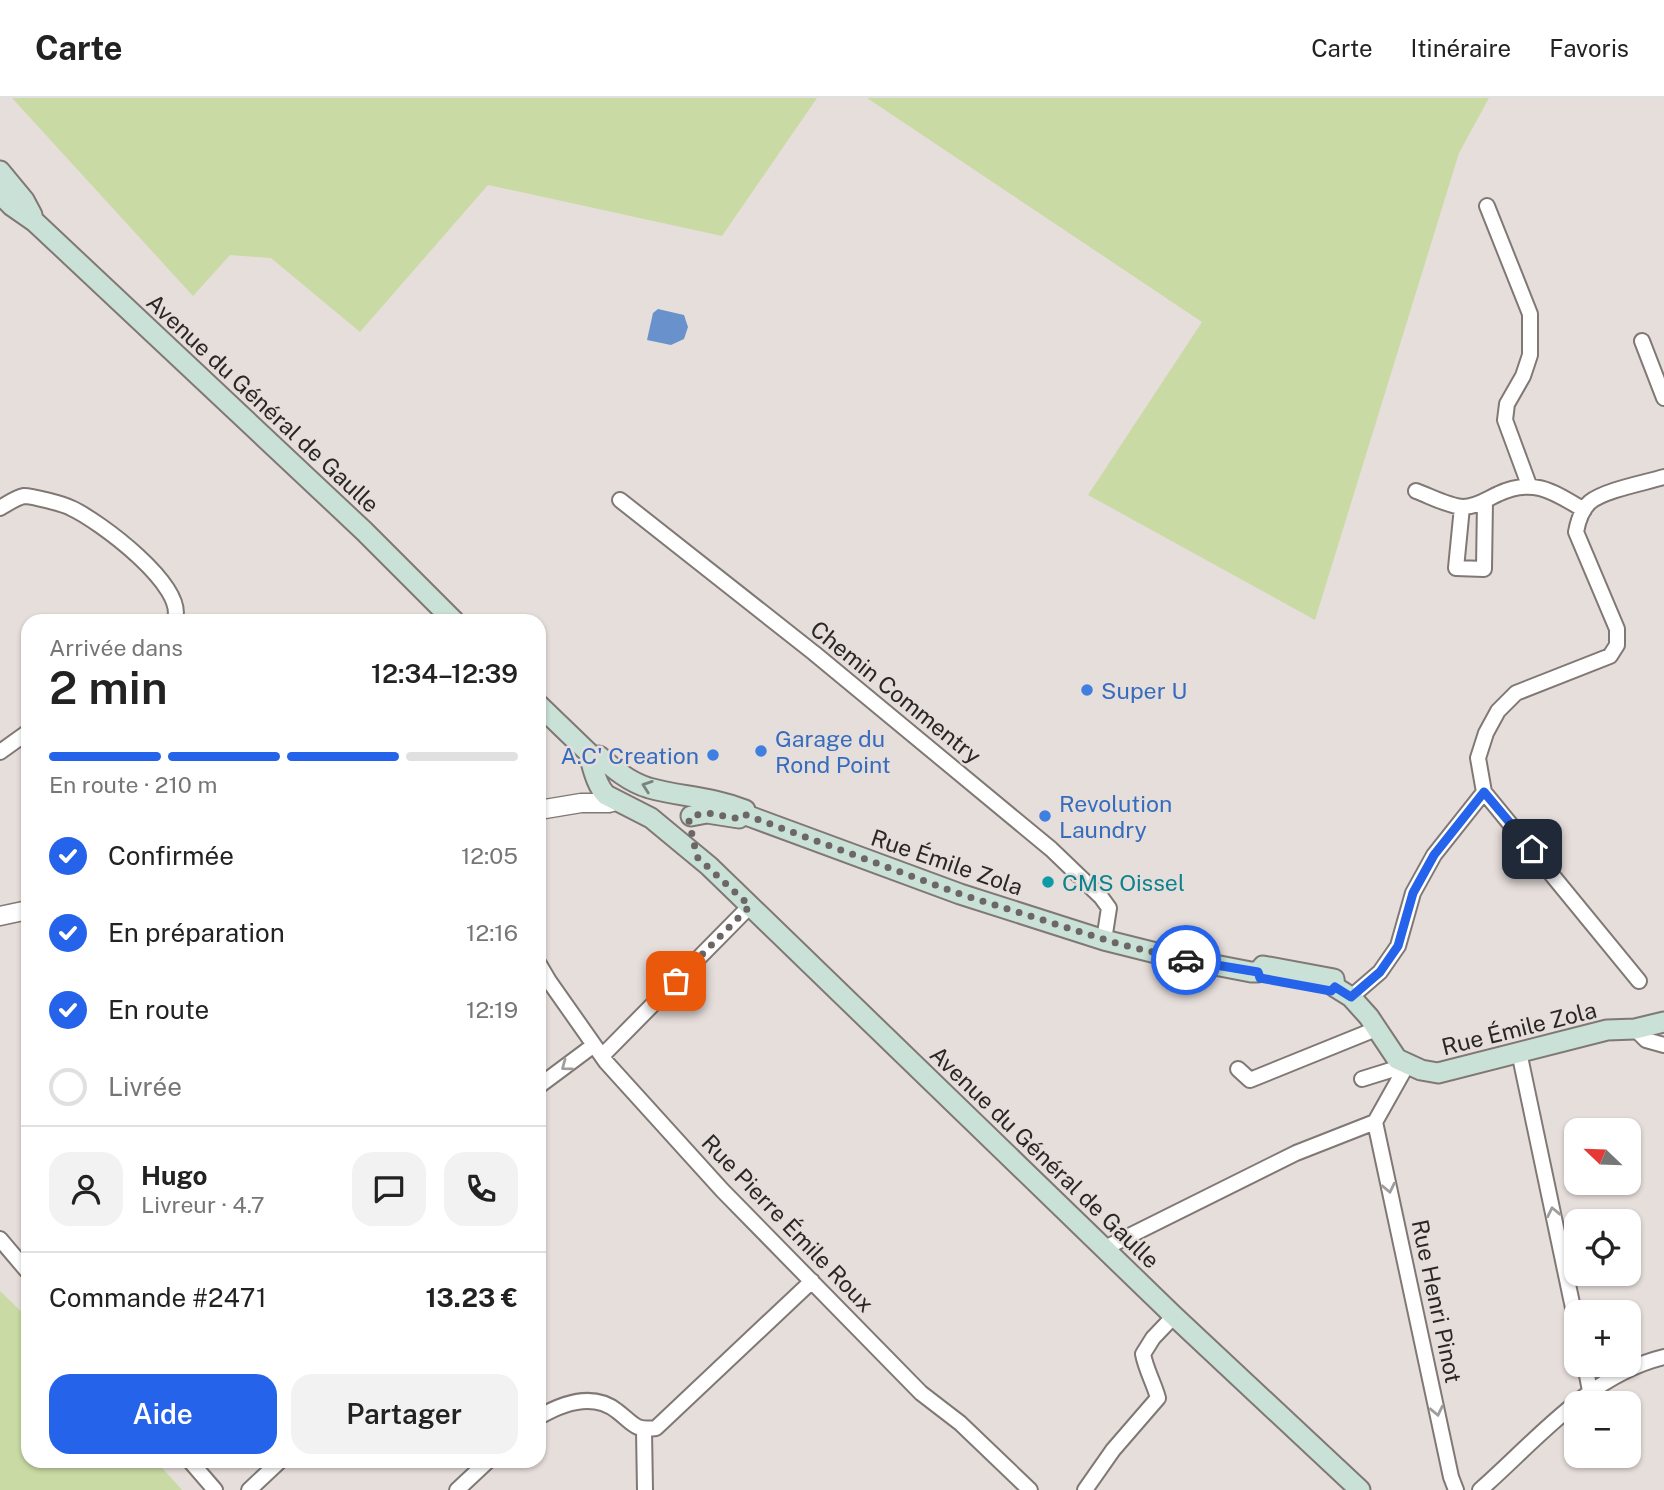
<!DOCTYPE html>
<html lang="fr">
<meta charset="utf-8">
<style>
body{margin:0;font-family:"Public Sans",sans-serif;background:#f2f2f2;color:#222;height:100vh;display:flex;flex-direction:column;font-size:26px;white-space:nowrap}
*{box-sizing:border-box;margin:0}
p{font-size:23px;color:#767676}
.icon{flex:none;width:38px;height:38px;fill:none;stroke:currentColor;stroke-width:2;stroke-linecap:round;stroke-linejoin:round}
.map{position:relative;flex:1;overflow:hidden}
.drawer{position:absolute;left:21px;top:516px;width:525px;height:854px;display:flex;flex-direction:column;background:#fff;border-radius:21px;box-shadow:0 2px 5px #0004}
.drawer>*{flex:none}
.needle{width:46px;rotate:293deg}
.tools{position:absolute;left:1564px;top:1020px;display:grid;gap:14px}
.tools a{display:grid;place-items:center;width:77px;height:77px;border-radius:14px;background:#fff;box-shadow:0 2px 5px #0004;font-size:35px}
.pin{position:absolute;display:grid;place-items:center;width:60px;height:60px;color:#fff;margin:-30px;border-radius:14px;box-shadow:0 4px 10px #0006}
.courier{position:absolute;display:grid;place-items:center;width:70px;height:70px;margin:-35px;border:5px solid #2563eb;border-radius:50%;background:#fff;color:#222;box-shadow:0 2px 9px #0007}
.headline em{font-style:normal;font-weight:600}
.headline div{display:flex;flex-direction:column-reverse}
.headline{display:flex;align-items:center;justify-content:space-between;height:119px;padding:0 28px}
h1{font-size:46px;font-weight:600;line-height:52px}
.bar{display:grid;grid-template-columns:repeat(4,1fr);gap:10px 7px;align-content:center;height:84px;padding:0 28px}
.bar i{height:9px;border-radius:5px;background:#e0e0e0}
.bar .active{background:#2563eb}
.bar p{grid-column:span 4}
.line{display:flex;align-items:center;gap:18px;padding:0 28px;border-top:2px solid #e0e0e0}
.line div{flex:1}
.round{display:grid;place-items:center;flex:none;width:74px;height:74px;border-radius:21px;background:#f2f2f2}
ol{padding:0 28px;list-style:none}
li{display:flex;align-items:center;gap:21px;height:77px}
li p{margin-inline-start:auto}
li .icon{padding:7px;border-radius:50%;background:#2563eb;color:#fff;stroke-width:4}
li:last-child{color:#767676}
li i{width:38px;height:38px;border:4px solid #e0e0e0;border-radius:50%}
.primary-button{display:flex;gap:14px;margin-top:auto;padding:14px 28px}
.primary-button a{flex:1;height:80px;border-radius:21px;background:#2563eb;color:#fff;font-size:28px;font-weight:600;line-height:80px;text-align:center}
.primary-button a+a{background:#f2f2f2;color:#222}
header{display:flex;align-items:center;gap:42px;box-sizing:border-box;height:98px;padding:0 35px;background:#fff;border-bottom:2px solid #e0e0e0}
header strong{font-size:33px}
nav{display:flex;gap:38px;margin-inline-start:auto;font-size:24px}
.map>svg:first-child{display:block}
.green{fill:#cadaa4}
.water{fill:#6992cc}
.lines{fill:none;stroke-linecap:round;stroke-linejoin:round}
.minor-casing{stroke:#807875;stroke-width:18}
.tertiary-casing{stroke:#807875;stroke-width:21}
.secondary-casing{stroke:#807875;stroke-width:23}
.minor{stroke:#fff;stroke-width:14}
.tertiary{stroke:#fff;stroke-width:18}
.secondary{stroke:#c9e1d7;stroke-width:19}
.oneway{stroke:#7a847e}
.oneway2{stroke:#9f9e9d}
.done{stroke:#6c6765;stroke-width:7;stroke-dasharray:0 12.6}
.route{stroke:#2563eb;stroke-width:9}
.shop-dot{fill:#3f7fe0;stroke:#e6dedb;stroke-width:2.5}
.culture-dot{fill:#0f9aa8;stroke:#e6dedb;stroke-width:2.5}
.labels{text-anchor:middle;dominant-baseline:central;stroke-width:5;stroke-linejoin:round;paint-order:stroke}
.street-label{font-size:23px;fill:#2a2726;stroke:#e6dedb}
.shop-label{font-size:23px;fill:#366cbe;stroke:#e6dedb;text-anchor:start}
.culture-label{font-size:23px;fill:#0d838f;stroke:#e6dedb;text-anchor:start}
</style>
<header>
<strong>Carte</strong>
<nav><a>Carte</a><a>Itinéraire</a><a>Favoris</a></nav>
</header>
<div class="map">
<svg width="1664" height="1392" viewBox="0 0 1664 1392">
<rect width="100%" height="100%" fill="#e6dedb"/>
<!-- green -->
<path class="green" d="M 12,0 L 817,0 L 722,138 L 488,87 L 360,234 L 271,160 L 230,157 L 193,198 Z
M 867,0 L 1489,0 L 1459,55 L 1315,522 L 1088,397 L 1202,224 Z
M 0,1193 L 28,1220 L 28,1363 L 156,1363 L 182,1392 L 0,1392 Z"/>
<!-- water -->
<path class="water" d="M 658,211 L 684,217 L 688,229 L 684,241 L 671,247 L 647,242 L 653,215 Z"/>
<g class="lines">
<!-- minor casing -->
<g class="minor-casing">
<path id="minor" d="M 1487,108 L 1530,216 L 1530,257 L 1523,278 L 1507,306 L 1505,322 L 1529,387
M 1642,243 L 1664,300
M 1416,393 C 1430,398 1448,408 1463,409 C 1476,409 1487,401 1498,396 C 1533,379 1554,394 1584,412
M 620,402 L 814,555 L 1051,751 L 1101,799 L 1109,810 L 1104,842
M 1462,409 L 1456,470 L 1484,471 L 1485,403
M 0,410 C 7,406 17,399 24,398 C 32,398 64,406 71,410 C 98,422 190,490 174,523
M 0,654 L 28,634
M 539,866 L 549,883 L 606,964 L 722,1092 L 921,1295 L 960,1325 L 1030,1392
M 1639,883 L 1484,694 L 1478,660 L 1486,635 L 1498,613 L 1516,595 L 1610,558 L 1617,547 L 1617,531 L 1576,434 C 1578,423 1581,412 1590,404 C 1605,392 1644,385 1664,379
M 1351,899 L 1380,874 L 1398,848 L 1413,795 L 1434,757 L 1484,694
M 1635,931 L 1646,942 L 1664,947
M 1519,954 L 1577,1229
M 602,958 L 750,808
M 1238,971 L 1250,982 L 1376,931
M 1362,981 L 1407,967
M 539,988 L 594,947
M 1375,1024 L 1451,1379 L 1456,1392
M 0,1141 L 28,1174
M 1105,1150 L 1296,1055 L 1375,1024 L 1407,967
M 1585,1267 L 1590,1293
M 539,1319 C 563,1305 593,1294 617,1313 C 633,1325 634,1333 656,1330 L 812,1183
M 644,1332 L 645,1392
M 190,1363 L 215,1392
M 249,1392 L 280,1363
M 457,1392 L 488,1363
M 1085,1392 L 1113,1352 L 1158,1300 C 1154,1285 1146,1272 1143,1256 L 1153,1240 L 1174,1218
M 1480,1392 C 1536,1343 1589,1277 1664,1259"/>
</g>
<!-- tertiary casing -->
<g class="tertiary-casing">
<path id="tertiary" d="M 539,712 L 581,705 L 609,705 L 615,703
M 0,818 L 28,812"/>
</g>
<!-- secondary casing -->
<g class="secondary-casing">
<path id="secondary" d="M 0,73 L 24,102 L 32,117
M 0,96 L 12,108 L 35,124 L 364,433 L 454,523
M 539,607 L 593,659 L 599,658 C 614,671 629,684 649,690 C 682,699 712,699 745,712 L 746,717 L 960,796 L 1104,842 L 1168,858 L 1251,874 L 1258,874 L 1263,868 L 1334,881 L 1335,889 L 1351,899 L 1369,919 L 1397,961 L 1421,972 L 1438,975 L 1607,932 L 1635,931 L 1664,924
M 593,659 L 591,664 C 594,675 598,689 606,697 L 651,720 L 709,768 L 1174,1218 L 1360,1392
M 691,718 L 707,715 L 739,720"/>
</g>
<!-- minor -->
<use href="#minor" class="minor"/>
<!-- tertiary -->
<use href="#tertiary" class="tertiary"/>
<!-- secondary -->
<use href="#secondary" class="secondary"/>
</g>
<!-- one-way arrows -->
<defs><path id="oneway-chevron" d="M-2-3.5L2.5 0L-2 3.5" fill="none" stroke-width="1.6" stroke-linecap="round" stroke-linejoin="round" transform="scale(1.75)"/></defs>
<use class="oneway" href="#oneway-chevron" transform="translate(647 688) rotate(-161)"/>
<g class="oneway2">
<use href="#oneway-chevron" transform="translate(566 968) rotate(143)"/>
<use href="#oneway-chevron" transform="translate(1389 1090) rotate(78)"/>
<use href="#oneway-chevron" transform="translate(1553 1114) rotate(-102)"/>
<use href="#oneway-chevron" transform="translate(1437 1313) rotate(78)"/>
</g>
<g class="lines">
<!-- done -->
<path class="done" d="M 676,883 L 750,808 L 697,759 L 689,723 L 691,718 L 707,715 L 741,721 L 746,717 L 960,796 L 1119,846 L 1186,862"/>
<!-- route -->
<path class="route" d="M 1186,862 L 1258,874 L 1260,880 L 1331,893 L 1335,889 L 1351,899 L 1380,874 L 1398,848 L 1413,795 L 1434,757 L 1484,694 L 1532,751"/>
</g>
<!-- markers -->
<g class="shop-dot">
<circle cx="1087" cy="592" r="7"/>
<circle cx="761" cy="653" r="7"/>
<circle cx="713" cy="657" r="7"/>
<circle cx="1045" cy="718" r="7"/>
</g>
<circle class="culture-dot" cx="1048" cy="784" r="7"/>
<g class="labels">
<!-- street labels -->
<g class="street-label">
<text transform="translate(263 305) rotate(43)">Avenue du Général de Gaulle</text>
<text transform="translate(896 594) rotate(39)">Chemin Commentry</text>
<text transform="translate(947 764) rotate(19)">Rue Émile Zola</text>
<text transform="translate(1519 930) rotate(-14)">Rue Émile Zola</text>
<text transform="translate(1045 1059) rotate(44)">Avenue du Général de Gaulle</text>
<text transform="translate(788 1125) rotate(46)">Rue Pierre Émile Roux</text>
<text transform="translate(1437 1203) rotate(78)">Rue Henri Pinot</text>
</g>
<!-- shop labels -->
<g class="shop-label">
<text x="1101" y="592">Super U</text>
<text x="775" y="640">Garage du<tspan x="775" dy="26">Rond Point</tspan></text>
<text x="699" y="657" text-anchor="end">A.C' Creation</text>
<text x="1059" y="705">Revolution<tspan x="1059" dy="26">Laundry</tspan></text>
</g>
<!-- culture labels -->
<g class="culture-label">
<text x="1062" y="784">CMS Oissel</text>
</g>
</g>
</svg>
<div class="tools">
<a><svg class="needle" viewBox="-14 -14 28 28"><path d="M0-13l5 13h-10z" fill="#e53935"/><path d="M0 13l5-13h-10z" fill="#767676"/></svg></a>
<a><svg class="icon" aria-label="locate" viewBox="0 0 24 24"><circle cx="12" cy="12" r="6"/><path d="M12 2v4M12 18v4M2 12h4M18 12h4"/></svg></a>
<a>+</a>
<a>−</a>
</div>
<div class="pin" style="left:676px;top:883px;background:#ea580c"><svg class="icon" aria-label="bag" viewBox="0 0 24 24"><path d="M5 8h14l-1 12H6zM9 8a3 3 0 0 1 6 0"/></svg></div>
<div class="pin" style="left:1532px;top:751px;background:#1f2937"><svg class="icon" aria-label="home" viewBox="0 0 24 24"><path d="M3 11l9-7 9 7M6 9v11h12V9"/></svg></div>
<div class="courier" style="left:1186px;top:862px"><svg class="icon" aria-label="car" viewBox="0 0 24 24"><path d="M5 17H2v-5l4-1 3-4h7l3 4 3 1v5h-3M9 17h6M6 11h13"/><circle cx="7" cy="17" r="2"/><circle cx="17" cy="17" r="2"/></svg></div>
<section class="drawer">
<div class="headline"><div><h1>2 min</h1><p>Arrivée dans</p></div><em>12:34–12:39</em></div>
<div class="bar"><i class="active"></i><i class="active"></i><i class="active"></i><i></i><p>En route · 210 m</p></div>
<ol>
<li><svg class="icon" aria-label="check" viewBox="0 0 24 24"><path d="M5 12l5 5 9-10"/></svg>Confirmée<p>12:05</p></li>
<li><svg class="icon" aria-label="check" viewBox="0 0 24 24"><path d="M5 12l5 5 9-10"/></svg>En préparation<p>12:16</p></li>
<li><svg class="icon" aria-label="check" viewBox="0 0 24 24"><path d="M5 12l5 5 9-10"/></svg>En route<p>12:19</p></li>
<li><i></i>Livrée</li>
</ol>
<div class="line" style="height:126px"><a class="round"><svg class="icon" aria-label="person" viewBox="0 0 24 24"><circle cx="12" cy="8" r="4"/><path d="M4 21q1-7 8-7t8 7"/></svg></a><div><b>Hugo</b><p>Livreur · 4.7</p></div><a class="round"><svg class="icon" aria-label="chat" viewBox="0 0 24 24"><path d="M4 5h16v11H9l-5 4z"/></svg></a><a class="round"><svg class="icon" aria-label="phone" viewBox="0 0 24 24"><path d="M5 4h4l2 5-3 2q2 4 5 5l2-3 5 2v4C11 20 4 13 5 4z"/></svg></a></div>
<div class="line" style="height:91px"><div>Commande #2471</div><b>13.23 €</b></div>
<div class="primary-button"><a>Aide</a><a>Partager</a></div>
</section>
</div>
